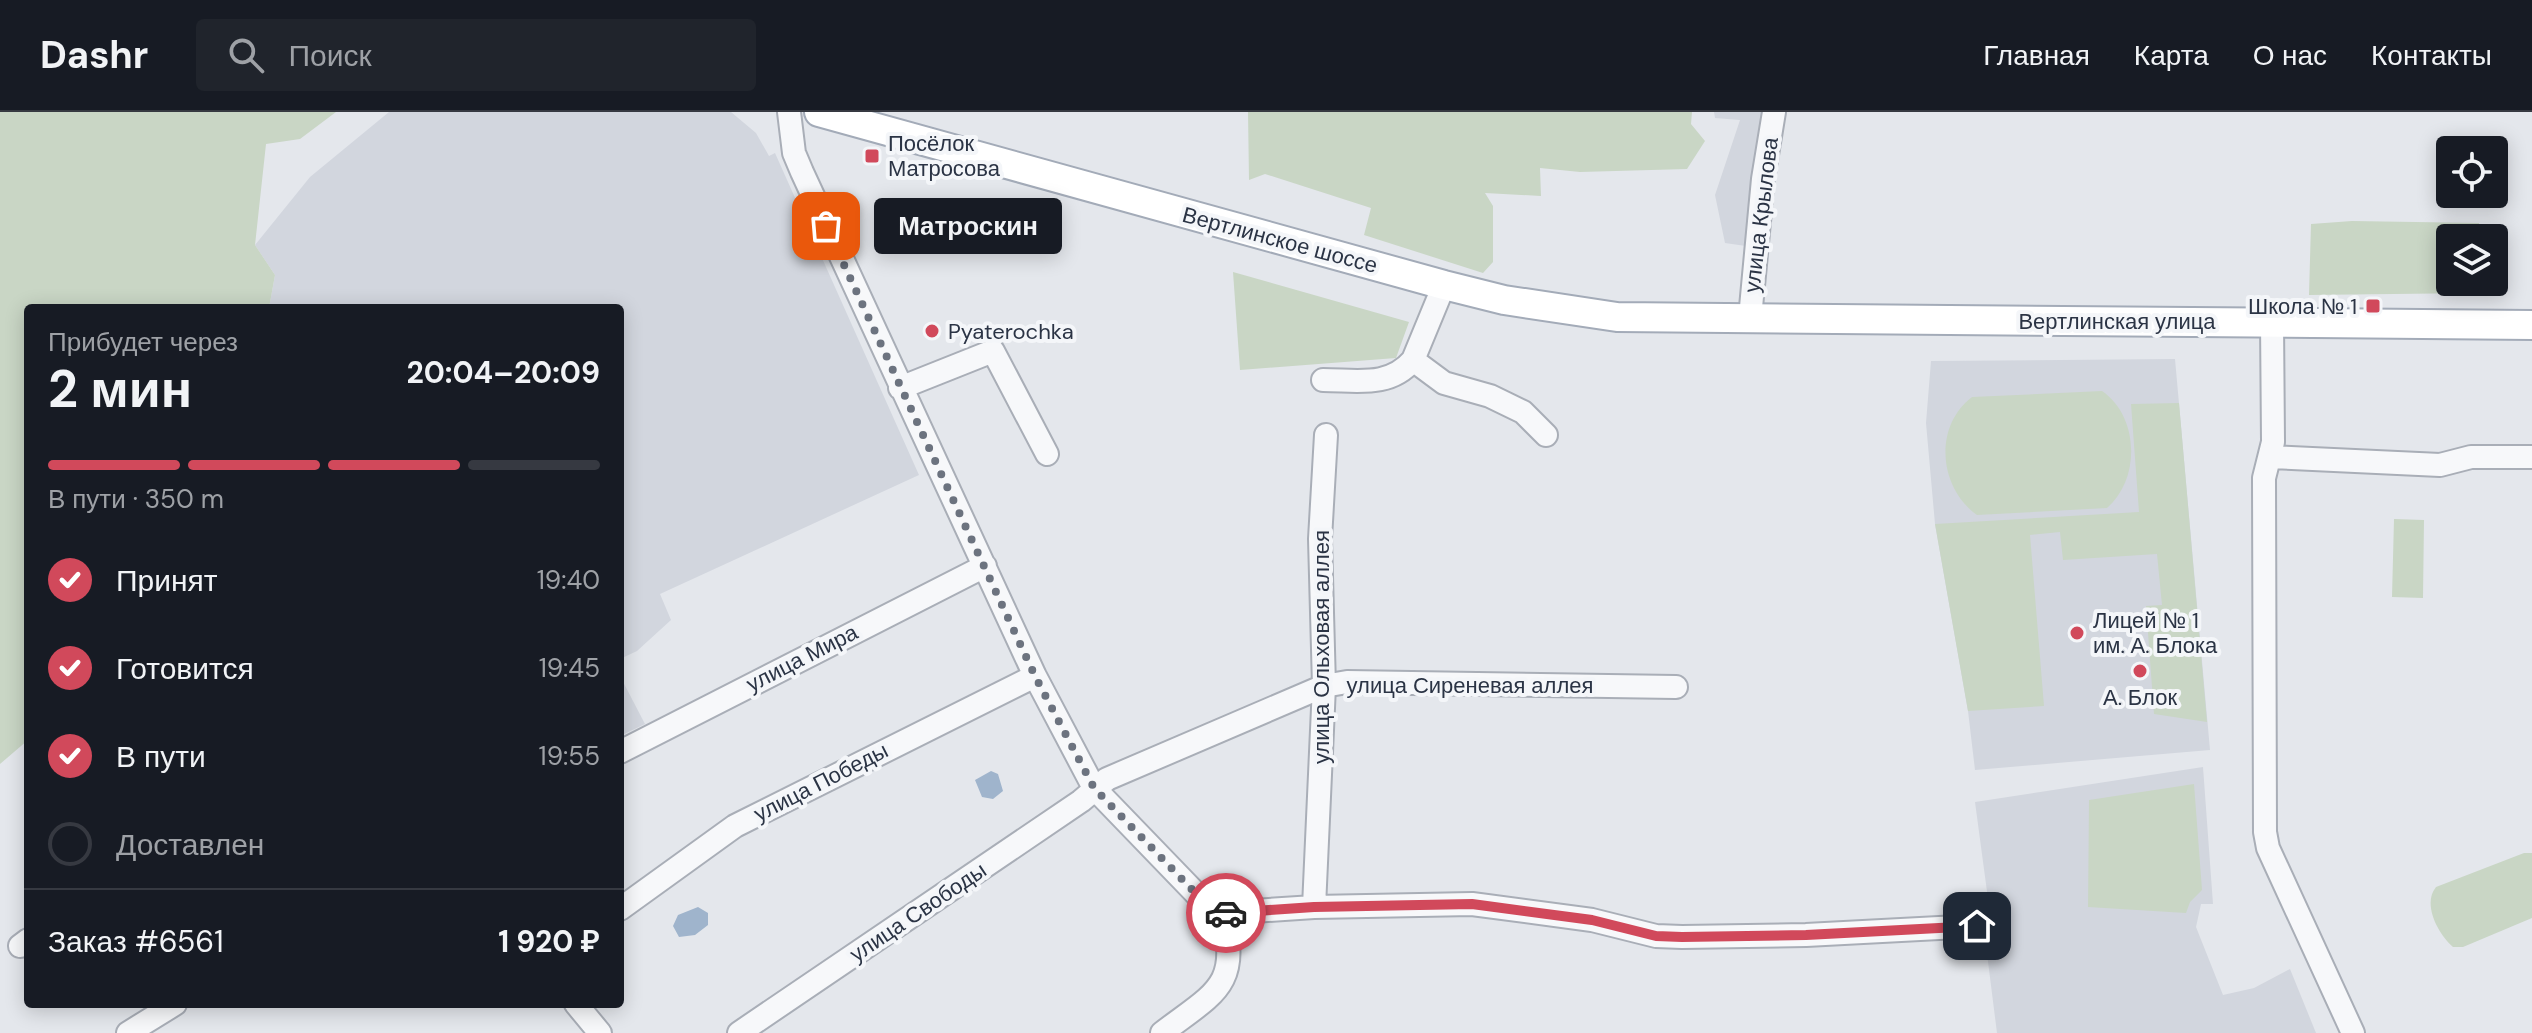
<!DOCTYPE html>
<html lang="ru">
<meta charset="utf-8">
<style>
body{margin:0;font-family:"DM Sans",sans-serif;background:#20242c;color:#f1f3f6;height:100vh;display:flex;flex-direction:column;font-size:30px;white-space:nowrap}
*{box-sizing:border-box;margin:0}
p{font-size:26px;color:#9ea1a6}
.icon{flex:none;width:44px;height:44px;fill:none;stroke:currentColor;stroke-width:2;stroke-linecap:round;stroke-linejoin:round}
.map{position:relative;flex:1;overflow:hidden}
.side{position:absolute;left:24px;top:192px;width:600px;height:704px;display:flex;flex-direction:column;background:#171b24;border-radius:8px;box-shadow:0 4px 20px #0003}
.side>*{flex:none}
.tools{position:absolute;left:2436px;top:24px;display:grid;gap:16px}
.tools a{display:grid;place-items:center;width:72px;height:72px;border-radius:8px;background:#171b24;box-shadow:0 4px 20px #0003;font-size:40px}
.pin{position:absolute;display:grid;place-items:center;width:68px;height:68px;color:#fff;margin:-34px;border-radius:16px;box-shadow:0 4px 12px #0006}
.courier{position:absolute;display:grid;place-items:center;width:80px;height:80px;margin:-40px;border:6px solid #d1495b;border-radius:50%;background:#fff;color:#222;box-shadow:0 2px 10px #0007}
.bubble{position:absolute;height:56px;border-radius:8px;background:#171b24;box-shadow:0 4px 20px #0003;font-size:26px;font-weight:700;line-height:56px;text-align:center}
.summary em{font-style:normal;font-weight:700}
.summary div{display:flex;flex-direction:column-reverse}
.summary{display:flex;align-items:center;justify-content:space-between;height:136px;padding:0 24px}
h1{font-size:52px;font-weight:700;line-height:60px}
.bar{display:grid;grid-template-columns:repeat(4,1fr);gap:12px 8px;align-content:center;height:96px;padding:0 24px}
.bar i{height:10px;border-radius:6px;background:#363941}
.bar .on{background:#d1495b}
.bar p{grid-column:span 4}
.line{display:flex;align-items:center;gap:20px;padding:0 24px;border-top:2px solid #363941}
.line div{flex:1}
ol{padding:0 24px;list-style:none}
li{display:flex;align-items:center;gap:24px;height:88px}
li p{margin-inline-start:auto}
li .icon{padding:8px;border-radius:50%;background:#d1495b;color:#fff;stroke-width:4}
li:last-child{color:#9ea1a6}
li i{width:44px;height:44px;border:4px solid #363941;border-radius:50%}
header{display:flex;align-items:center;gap:48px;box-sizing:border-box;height:112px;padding:0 40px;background:#171b24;border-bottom:2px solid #363941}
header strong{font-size:38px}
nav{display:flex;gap:44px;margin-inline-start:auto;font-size:28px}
.search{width:560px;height:72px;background:#20242c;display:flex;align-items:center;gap:20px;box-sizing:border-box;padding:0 28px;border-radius:8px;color:#9ea1a6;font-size:30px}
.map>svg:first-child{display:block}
.built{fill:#d2d6de}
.green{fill:#c9d6c5}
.water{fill:#9fb4cc}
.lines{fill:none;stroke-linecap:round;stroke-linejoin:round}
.minor-casing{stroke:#a9aeb7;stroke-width:26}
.major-casing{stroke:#a3abb8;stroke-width:32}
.minor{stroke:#f7f8fa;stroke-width:22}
.major{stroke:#fff;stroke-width:28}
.done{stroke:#6c737f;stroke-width:8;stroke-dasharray:0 14.4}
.route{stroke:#d1495b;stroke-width:10}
.poi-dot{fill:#d1495b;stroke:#f4f6f9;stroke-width:3}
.labels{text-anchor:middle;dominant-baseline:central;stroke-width:8;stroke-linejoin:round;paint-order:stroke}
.poi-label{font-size:22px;fill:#2b3445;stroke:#f4f6f9;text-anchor:start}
.street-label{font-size:22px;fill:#2b3445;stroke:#f4f6f9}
</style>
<header>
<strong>Dashr</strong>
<div class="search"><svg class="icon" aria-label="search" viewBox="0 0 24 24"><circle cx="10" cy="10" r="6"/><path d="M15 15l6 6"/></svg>Поиск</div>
<nav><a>Главная</a><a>Карта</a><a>О нас</a><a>Контакты</a></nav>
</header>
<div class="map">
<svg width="2532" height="921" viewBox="0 0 2532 921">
<rect width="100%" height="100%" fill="#e4e7ec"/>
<!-- built -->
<path class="built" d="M 389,0 L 731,0 L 756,21 L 769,44 L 775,41 L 919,363 L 660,482 L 671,508 L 637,539 L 620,547 L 620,196 L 269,196 L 275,163 L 255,133 L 310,65 Z
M 1714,0 L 1764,0 L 1746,134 L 1725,131 L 1715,83 L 1740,8 L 1715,6 Z
M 2175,247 L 2210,638 L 1975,658 L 1968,599 L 1935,412 L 1926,311 L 1931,249 Z
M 620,564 L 645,612 L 620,624 Z
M 2203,655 L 2213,792 L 2201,792 L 2196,815 L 2223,883 L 2254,876 L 2290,857 L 2316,921 L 1997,921 L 1984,818 L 1990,802 L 1975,690 Z"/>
<!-- green -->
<path class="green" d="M 0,0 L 336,0 L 300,27 L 266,32 L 255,133 L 275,163 L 269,196 L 28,196 L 28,628 L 0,652 Z
M 1248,0 L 1692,0 L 1691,12 L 1705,29 L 1687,57 L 1580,60 L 1540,56 L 1541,84 L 1485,81 L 1493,94 L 1493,150 L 1483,161 L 1364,123 L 1371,96 L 1265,62 L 1249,68 Z
M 2352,109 L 2479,111 L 2479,126 L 2450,126 L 2450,170 L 2478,170 L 2478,181 L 2309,183 L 2311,112 Z
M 1233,160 L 1409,210 L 1396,246 L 1240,258 Z
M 2102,279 C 2139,304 2141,367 2107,396 L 1977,403 C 1939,376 1933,315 1972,285 Z
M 2179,291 L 2207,610 L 2154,602 L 2146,494 L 2162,493 L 2157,442 L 2063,448 L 2060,420 L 2030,423 L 2044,594 L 1968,599 L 1935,412 L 2139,400 L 2131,292 Z
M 2394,407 L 2424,408 L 2423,486 L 2392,485 Z
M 2194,672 L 2202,778 L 2190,790 L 2186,801 L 2088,795 L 2089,688 Z
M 2524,741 L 2532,741 L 2532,806 L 2463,835 L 2453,835 C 2438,822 2422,792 2436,775 Z"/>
<!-- water -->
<path class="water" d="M 991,659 L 998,662 L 1003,679 L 993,687 L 982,685 L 975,668 Z
M 698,795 L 708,801 L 708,813 L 695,823 L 679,825 L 673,814 L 678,803 Z"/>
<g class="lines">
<!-- minor casing -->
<g class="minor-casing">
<path id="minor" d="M 789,0 L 794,41 L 802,60 L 1035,564 L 1094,676 L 1205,791 L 1222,801
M 1750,206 L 1763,67 L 1774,0
M 2272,210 L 2273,330 L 2264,366 L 2265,720 L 2268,736 L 2353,921
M 1413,248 L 1444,173
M 1323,268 C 1357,268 1389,276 1413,248 L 1444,271 L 1490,284 L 1523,300 L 1546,323
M 900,276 L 993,239 L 1047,342
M 2271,345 L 2440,353 L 2471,345 L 2532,345
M 620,640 L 985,454
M 1314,795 L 1324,574 L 1320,427 L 1326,323
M 620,797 L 735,714 L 1035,564
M 1222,801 L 1314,795 L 1472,792 L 1592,808 L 1656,824 L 1682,825 L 1806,823 L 1977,814
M 20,834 L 28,828
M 576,892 L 600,921
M 128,921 L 175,892
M 739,921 L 1081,689 L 1107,667 L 1324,574 L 1347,570 L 1676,575
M 1162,921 C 1214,881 1242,874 1222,801"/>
</g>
<!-- major casing -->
<g class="major-casing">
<path id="major" d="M 819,0 L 1444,173 L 1504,188 L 1617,205 L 2532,213"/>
</g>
<!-- minor -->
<use href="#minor" class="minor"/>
<!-- major -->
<use href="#major" class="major"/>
</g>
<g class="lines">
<!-- done -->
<path class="done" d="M 826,114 L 1035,564 L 1094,676 L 1205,791 L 1226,801"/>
<!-- route -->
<path class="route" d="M 1226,801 L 1314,795 L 1472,792 L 1592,808 L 1656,824 L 1682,825 L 1806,823 L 1977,814"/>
</g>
<!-- markers -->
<g class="poi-dot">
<rect x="864" y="36" width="16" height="16" rx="4"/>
<rect x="2365" y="186" width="16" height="16" rx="4"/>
<circle cx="932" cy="219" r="8"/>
<circle cx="2077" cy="521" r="8"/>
<circle cx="2140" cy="559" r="8"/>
</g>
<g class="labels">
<!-- poi labels -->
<g class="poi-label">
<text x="888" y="31">Посёлок<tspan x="888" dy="25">Матросова</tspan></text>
<text x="2357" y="194" text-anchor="end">Школа № 1</text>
<text x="948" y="219">Pyaterochka</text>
<text x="2093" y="508">Лицей № 1<tspan x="2093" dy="25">им. А. Блока</tspan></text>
<text x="2140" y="585" text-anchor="middle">А. Блок</text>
</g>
<!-- street labels -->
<g class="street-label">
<text transform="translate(1761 103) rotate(-83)">улица Крылова</text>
<text transform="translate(1280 128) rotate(15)">Вертлинское шоссе</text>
<text x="2117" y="209">Вертлинская улица</text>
<text transform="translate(1321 535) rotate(-90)">улица Ольховая аллея</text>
<text transform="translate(802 546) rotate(-27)">улица Мира</text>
<text x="1470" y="573">улица Сиреневая аллея</text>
<text transform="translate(821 670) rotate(-27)">улица Победы</text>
<text transform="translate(918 800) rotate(-34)">улица Свободы</text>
</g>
</g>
</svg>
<div class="tools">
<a><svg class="icon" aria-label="locate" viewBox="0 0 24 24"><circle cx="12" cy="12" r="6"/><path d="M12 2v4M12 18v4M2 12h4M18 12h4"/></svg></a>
<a><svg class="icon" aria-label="layers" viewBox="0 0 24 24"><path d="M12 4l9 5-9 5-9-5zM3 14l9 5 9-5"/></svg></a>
</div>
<div class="pin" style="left:826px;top:114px;background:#ea580c"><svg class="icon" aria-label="bag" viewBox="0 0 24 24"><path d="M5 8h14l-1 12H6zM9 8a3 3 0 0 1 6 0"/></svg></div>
<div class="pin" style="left:1977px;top:814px;background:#1f2937"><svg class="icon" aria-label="home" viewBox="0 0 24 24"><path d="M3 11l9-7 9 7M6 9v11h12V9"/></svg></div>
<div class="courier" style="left:1226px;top:801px"><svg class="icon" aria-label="car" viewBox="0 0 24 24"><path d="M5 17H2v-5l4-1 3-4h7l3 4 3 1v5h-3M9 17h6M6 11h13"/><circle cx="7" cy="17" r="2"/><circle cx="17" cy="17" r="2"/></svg></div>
<div class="bubble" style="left:874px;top:86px;width:188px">Матроскин</div>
<section class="side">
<div class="summary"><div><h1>2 мин</h1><p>Прибудет через</p></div><em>20:04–20:09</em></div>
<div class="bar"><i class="on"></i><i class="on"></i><i class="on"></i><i></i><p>В пути · 350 m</p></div>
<ol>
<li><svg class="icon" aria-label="check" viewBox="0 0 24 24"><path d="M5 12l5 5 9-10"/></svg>Принят<p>19:40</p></li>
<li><svg class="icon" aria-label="check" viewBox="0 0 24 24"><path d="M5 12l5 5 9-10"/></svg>Готовится<p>19:45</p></li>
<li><svg class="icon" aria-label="check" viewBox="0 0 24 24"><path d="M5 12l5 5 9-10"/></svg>В пути<p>19:55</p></li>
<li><i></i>Доставлен</li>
</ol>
<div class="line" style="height:104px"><div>Заказ #6561</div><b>1 920 ₽</b></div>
</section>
</div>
